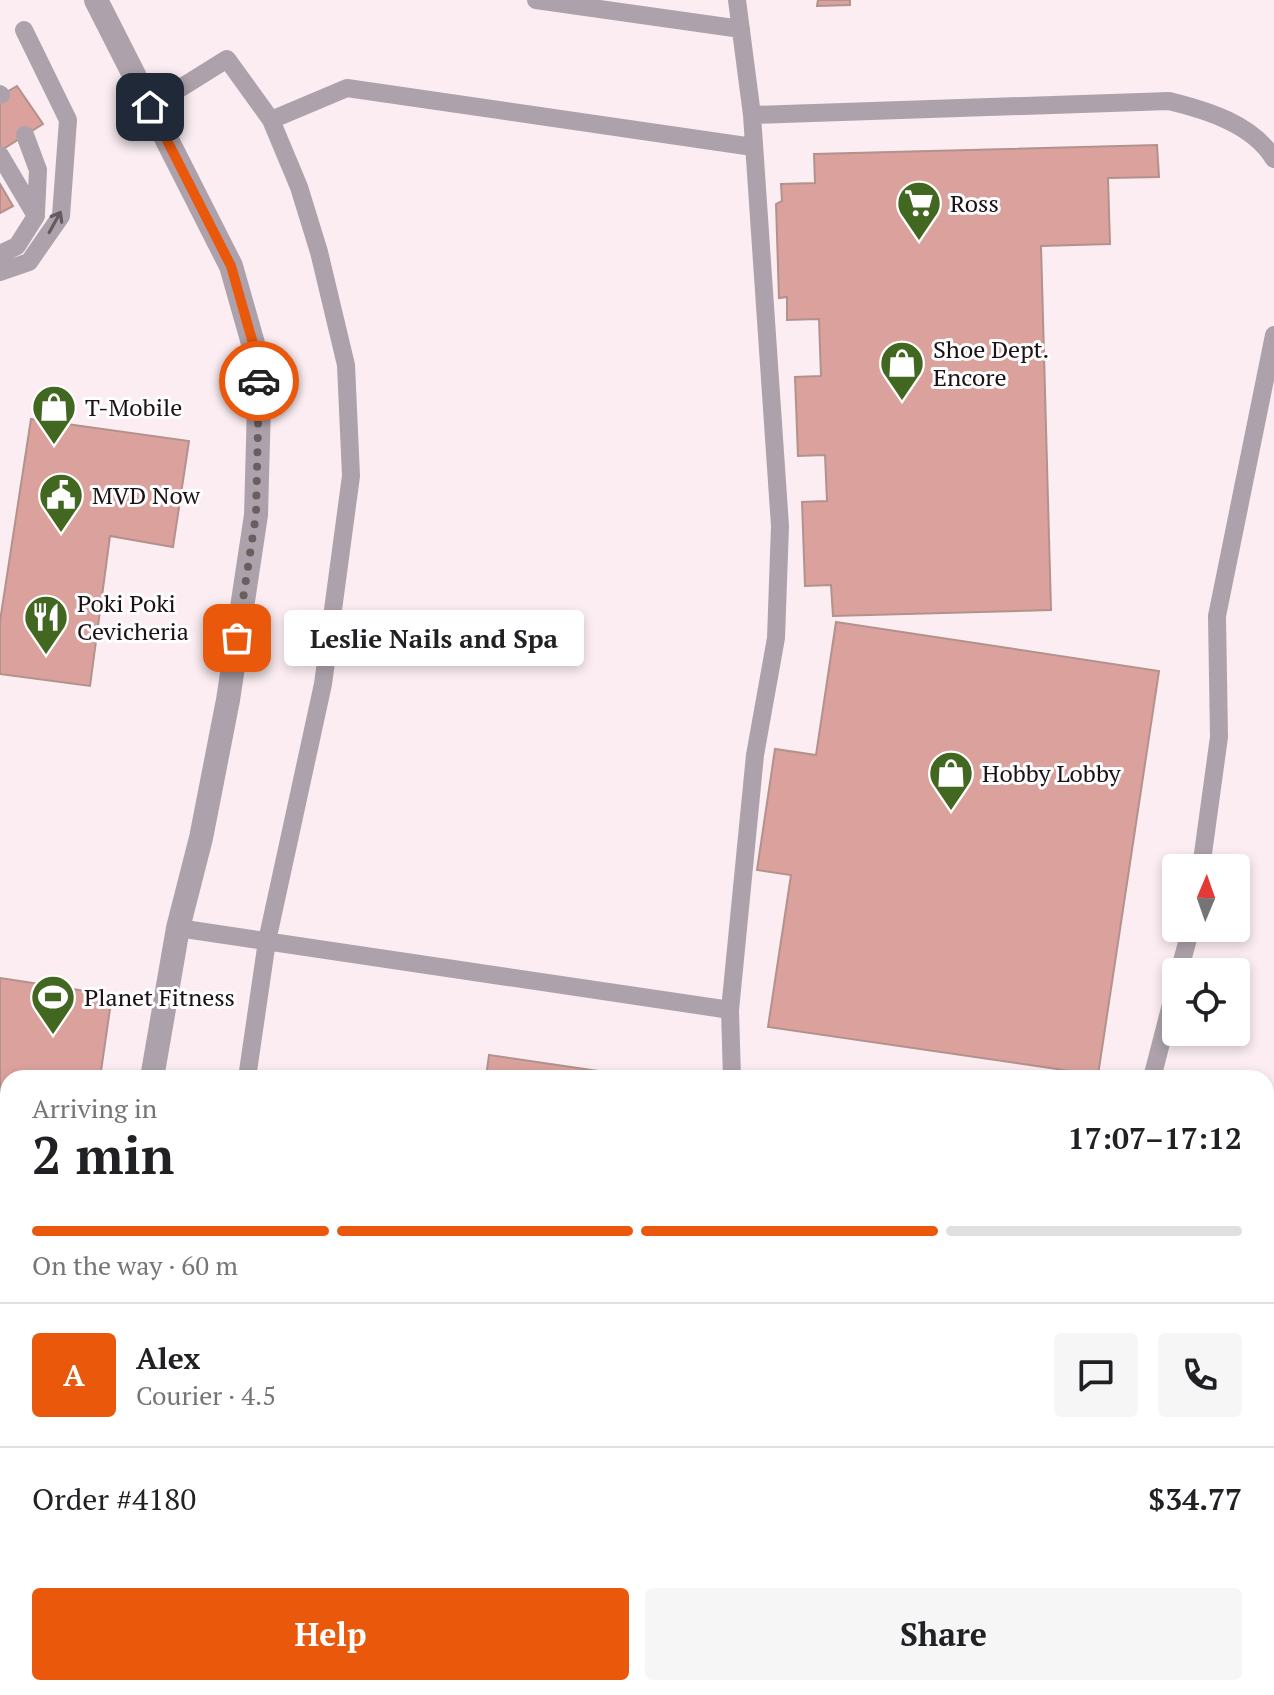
<!DOCTYPE html>
<meta charset="utf-8">
<style>
body{margin:0;font-family:"PT Serif",serif;background:#f6f6f6;color:#202124;height:100vh;display:flex;flex-direction:column;font-size:30px;white-space:nowrap}
*{box-sizing:border-box;margin:0}
p{font-size:26px;color:#757577}
.icon{flex:none;width:44px;height:44px;fill:none;stroke:currentColor;stroke-width:2;stroke-linecap:round;stroke-linejoin:round}
.map{position:relative;flex:1;overflow:hidden}
.sheet{position:absolute;left:0px;top:1070px;width:1274px;height:626px;display:flex;flex-direction:column;background:#fff;border-radius:24px 24px 0 0;box-shadow:0 4px 12px #0003}
.sheet>*{flex:none}
.needle{width:52px;rotate:2deg}
.controls{position:absolute;left:1162px;top:854px;display:grid;gap:16px}
.controls a{display:grid;place-items:center;width:88px;height:88px;border-radius:8px;background:#fff;box-shadow:0 4px 12px #0003;font-size:40px}
.pin{position:absolute;display:grid;place-items:center;width:68px;height:68px;color:#fff;margin:-34px;border-radius:16px;box-shadow:0 4px 12px #0006}
.courier{position:absolute;display:grid;place-items:center;width:80px;height:80px;margin:-40px;border:6px solid #ea580c;border-radius:50%;background:#fff;color:#222;box-shadow:0 2px 10px #0007}
.bubble{position:absolute;height:56px;border-radius:8px;background:#fff;box-shadow:0 4px 12px #0003;font-size:26px;font-weight:600;line-height:56px;text-align:center}
.headline em{font-style:normal;font-weight:600}
.headline div{display:flex;flex-direction:column-reverse}
.headline{display:flex;align-items:center;justify-content:space-between;height:136px;padding:0 32px}
h1{font-size:52px;font-weight:600;line-height:60px}
.bar{display:grid;grid-template-columns:repeat(4,1fr);gap:12px 8px;align-content:center;height:96px;padding:0 32px}
.bar i{height:10px;border-radius:6px;background:#e0e0e0}
.bar .selected{background:#ea580c}
.bar p{grid-column:span 4}
.line{display:flex;align-items:center;gap:20px;padding:0 32px;border-top:2px solid #e0e0e0}
.line div{flex:1}
.round{display:grid;place-items:center;flex:none;width:84px;height:84px;border-radius:8px;background:#f6f6f6}
.button{display:flex;gap:16px;margin-top:auto;padding:16px 32px}
.button a{flex:1;height:92px;border-radius:8px;background:#ea580c;color:#fff;font-size:32px;font-weight:600;line-height:92px;text-align:center}
.button a+a{background:#f6f6f6;color:#202124}
.map>svg:first-child{display:block}
.lines{fill:none;stroke-linecap:round;stroke-linejoin:round}
.stream{stroke:#b19ecc;stroke-width:10}
.building{fill:#dba29d;stroke:#b3918d;stroke-width:2}
.lane{stroke:#ada2ab;stroke-width:18}
.street{stroke:#ada2ab;stroke-width:24}
.oneway{stroke:#645a60}
.done{stroke:#6a5e61;stroke-width:8;stroke-dasharray:0 14.4}
.route{stroke:#ea580c;stroke-width:10}
.labels{text-anchor:middle;dominant-baseline:central;stroke-width:6;stroke-linejoin:round;paint-order:stroke}
.poi-label{font-size:24px;fill:#1c1114;stroke:#fefefe;text-anchor:start}
</style>
<div class="map">
<svg width="1274" height="1695" viewBox="0 0 1274 1695">
<rect width="100%" height="100%" fill="#fbedf1"/>
<g class="lines">
<!-- stream -->
<path class="stream" d="M 1266,1268 L 1274,1232
M 1266,1559 L 1274,1559
M 1173,1695 L 1174,1688"/>
</g>
<!-- building -->
<path class="building" d="M 818,0 L 850,0 L 850,5 L 817,6 Z
M 17,86 L 43,124 L 0,151 L 0,96 Z
M 1157,145 L 1159,177 L 1108,178 L 1110,244 L 1041,246 L 1051,610 L 833,616 L 831,585 L 805,586 L 802,502 L 827,501 L 825,455 L 798,456 L 795,377 L 821,376 L 819,319 L 787,320 L 787,297 L 779,298 L 776,204 L 782,201 L 781,184 L 815,183 L 814,154 Z
M 0,184 L 13,206 L 0,213 Z
M 31,419 L 189,441 L 173,547 L 110,536 L 90,686 L 0,674 L 0,621 Z
M 836,622 L 1159,671 L 1098,1075 L 768,1027 L 791,875 L 757,870 L 775,749 L 816,755 Z
M 0,978 L 112,995 L 100,1078 L 8,1078 L 8,1106 L 0,1105 Z
M 489,1055 L 646,1078 L 486,1078 Z
M 715,1688 L 979,1688 L 978,1695 L 714,1695 Z"/>
<g class="lines">
<!-- lane -->
<path class="lane" d="M 536,0 L 741,29
M 0,94 L 1,95
M 150,107 L 227,59 L 271,120 L 299,187 L 319,252 L 346,365 L 351,476 L 323,684 L 267,941 L 247,1078
M 752,115 L 1169,101 C 1206,110 1253,124 1274,159
M 271,120 L 347,88 L 753,147
M 25,135 L 38,170 L 36,213
M 0,155 L 36,216 L 17,246 L 0,254
M 0,272 L 29,262 L 61,216 L 68,120 L 24,30
M 1201,868 L 1219,737 L 1217,616 L 1274,335
M 178,928 L 730,1010 L 755,755 L 776,638 L 780,526 L 752,115 L 737,0
M 1179,972 L 1191,928
M 730,1010 L 732,1078
M 1152,1078 L 1176,985
M 675,1695 L 677,1688
M 1036,1695 L 1038,1688"/>
<!-- street -->
<path class="street" d="M 96,0 L 231,266 L 260,368 L 256,515 L 228,700 L 201,838 L 178,928 L 152,1078
M 0,1150 L 8,1152
M 54,1695 L 56,1688"/>
</g>
<!-- one-way arrows -->
<defs><path id="oneway-shaft" d="M-6 0H5M1.5-3L5.5 0L1.5 3" fill="none" stroke-width="1.6" stroke-linecap="round" stroke-linejoin="round" transform="scale(2)"/></defs>
<use class="oneway" href="#oneway-shaft" transform="translate(55 222) rotate(-61)"/>
<g class="lines">
<!-- done -->
<path class="done" d="M 237,638 L 256,515 L 259,381"/>
<!-- route -->
<path class="route" d="M 150,107 L 231,266 L 260,368 L 259,381"/>
</g>
<!-- icons -->
<defs>
<g id="supermarket-pin" transform="scale(2.3)"><path d="M0 17L-7.5 6A9.5 9.5 0 1 1 7.5 6Z" fill="#426720" stroke="#fefefe"/><path d="M-6-5.5h2.5l.6 2H6L4.5 2H-2.5L-4.4-4H-6ZM-1.5 3.2a1.3 1.3 0 1 0 .1 0ZM3 3.2a1.3 1.3 0 1 0 .1 0Z" fill="#fff"/></g>
<g id="shop-pin" transform="scale(2.3)"><path d="M0 17L-7.5 6A9.5 9.5 0 1 1 7.5 6Z" fill="#426720" stroke="#fefefe"/><path d="M-5-2.5h2.3a2.7 3.5 0 0 1 5.4 0H5L5.5 6h-11ZM-1.5-2.5h3a1.5 2.3 0 0 0-3 0Z" fill="#fff"/></g>
<g id="civic-pin" transform="scale(2.3)"><path d="M0 17L-7.5 6A9.5 9.5 0 1 1 7.5 6Z" fill="#426720" stroke="#fefefe"/><path d="M-.6-6.5H3V-4.5H.6V-3L4-1V1h2V6H-6V1h2V-1L-.6-3ZM-1.2 2.5V6h2.4V2.5Z" fill="#fff"/></g>
<g id="restaurant-pin" transform="scale(2.3)"><path d="M0 17L-7.5 6A9.5 9.5 0 1 1 7.5 6Z" fill="#426720" stroke="#fefefe"/><path d="M-5-6h1v4h1v-4h1v4h1v-4h1v5L-1.5 .5V6h-2V.5L-5-1ZM5-6V6H3V1.5H1.5Q1.5-4 5-6Z" fill="#fff"/></g>
<g id="stadium-pin" transform="scale(2.3)"><path d="M0 17L-7.5 6A9.5 9.5 0 1 1 7.5 6Z" fill="#426720" stroke="#fefefe"/><path d="M0-5a6.5 5 0 1 0 0 10a6.5 5 0 1 0 0-10ZM-3.5-1.8h7v3.6h-7Z" fill="#fff"/></g>
</defs>
<g fill-rule="evenodd">
<use href="#supermarket-pin" x="919" y="203"/>
<use href="#shop-pin" x="902" y="363"/>
<use href="#shop-pin" x="54" y="407"/>
<use href="#civic-pin" x="61" y="495"/>
<use href="#restaurant-pin" x="46" y="617"/>
<use href="#shop-pin" x="951" y="773"/>
<use href="#stadium-pin" x="53" y="997"/>
</g>
<g class="labels">
<!-- poi labels -->
<g class="poi-label">
<text x="950" y="203">Ross</text>
<text x="933" y="349">Shoe Dept.<tspan x="933" dy="28">Encore</tspan></text>
<text x="85" y="407">T-Mobile</text>
<text x="92" y="495">MVD Now</text>
<text x="77" y="603">Poki Poki<tspan x="77" dy="28">Cevicheria</tspan></text>
<text x="982" y="773">Hobby Lobby</text>
<text x="84" y="997">Planet Fitness</text>
</g>
</g>
</svg>
<div class="controls">
<a><svg class="needle" viewBox="-14 -14 28 28"><path d="M0-13l5 13h-10z" fill="#e53935"/><path d="M0 13l5-13h-10z" fill="#757577"/></svg></a>
<a><svg class="icon" aria-label="locate" viewBox="0 0 24 24"><circle cx="12" cy="12" r="6"/><path d="M12 2v4M12 18v4M2 12h4M18 12h4"/></svg></a>
</div>
<div class="pin" style="left:237px;top:638px;background:#ea580c"><svg class="icon" aria-label="bag" viewBox="0 0 24 24"><path d="M5 8h14l-1 12H6zM9 8a3 3 0 0 1 6 0"/></svg></div>
<div class="pin" style="left:150px;top:107px;background:#1f2937"><svg class="icon" aria-label="home" viewBox="0 0 24 24"><path d="M3 11l9-7 9 7M6 9v11h12V9"/></svg></div>
<div class="courier" style="left:259px;top:381px"><svg class="icon" aria-label="car" viewBox="0 0 24 24"><path d="M5 17H2v-5l4-1 3-4h7l3 4 3 1v5h-3M9 17h6M6 11h13"/><circle cx="7" cy="17" r="2"/><circle cx="17" cy="17" r="2"/></svg></div>
<div class="bubble" style="left:284px;top:610px;width:300px">Leslie Nails and Spa</div>
<section class="sheet">
<div class="headline"><div><h1>2 min</h1><p>Arriving in</p></div><em>17:07–17:12</em></div>
<div class="bar"><i class="selected"></i><i class="selected"></i><i class="selected"></i><i></i><p>On the way · 60 m</p></div>
<div class="line" style="height:144px"><b class="round" style="background:#ea580c;color:#fff">A</b><div><b>Alex</b><p>Courier · 4.5</p></div><a class="round"><svg class="icon" aria-label="chat" viewBox="0 0 24 24"><path d="M4 5h16v11H9l-5 4z"/></svg></a><a class="round"><svg class="icon" aria-label="phone" viewBox="0 0 24 24"><path d="M5 4h4l2 5-3 2q2 4 5 5l2-3 5 2v4C11 20 4 13 5 4z"/></svg></a></div>
<div class="line" style="height:104px"><div>Order #4180</div><b>$34.77</b></div>
<div class="button"><a>Help</a><a>Share</a></div>
</section>
</div>
